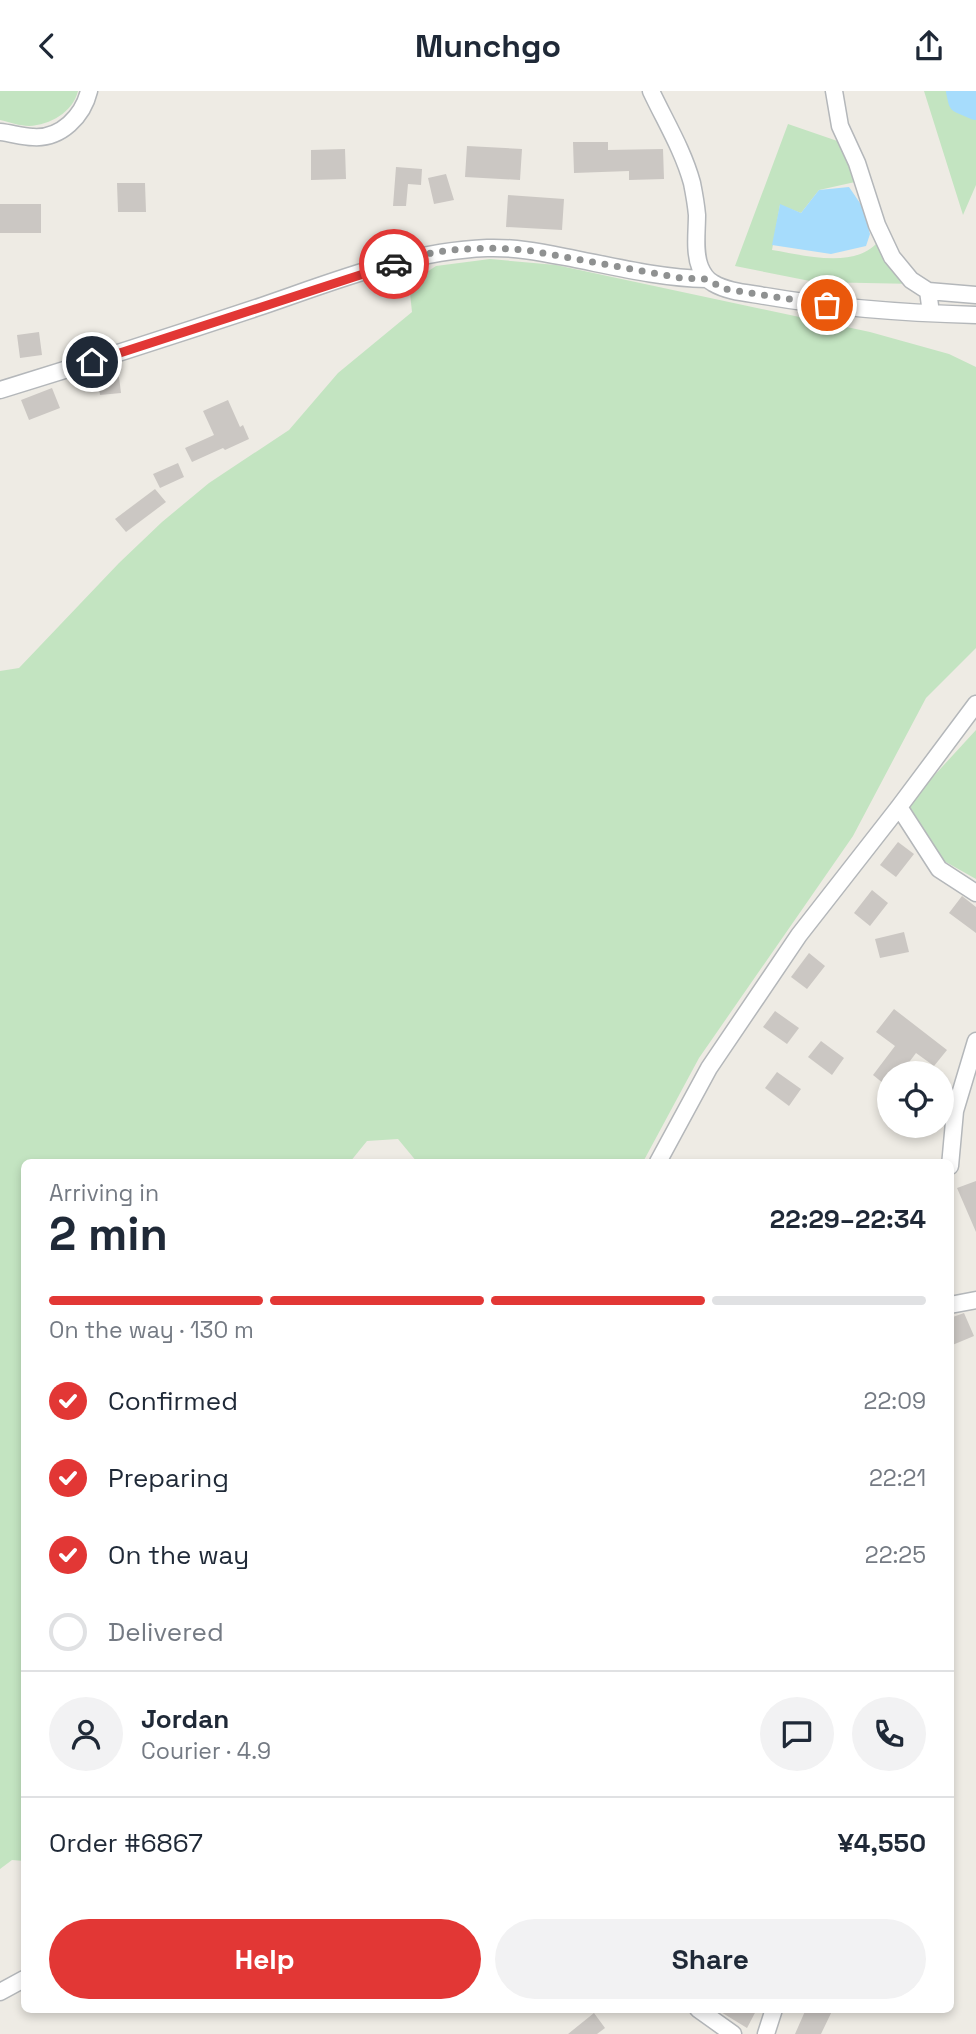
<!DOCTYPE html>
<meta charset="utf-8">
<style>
body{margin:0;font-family:"Space Grotesk",sans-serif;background:#f2f2f3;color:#1f2937;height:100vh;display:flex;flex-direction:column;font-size:26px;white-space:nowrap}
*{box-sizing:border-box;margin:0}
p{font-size:23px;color:#747a83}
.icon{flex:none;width:38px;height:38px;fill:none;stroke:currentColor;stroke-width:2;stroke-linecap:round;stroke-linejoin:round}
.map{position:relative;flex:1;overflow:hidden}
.sheet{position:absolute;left:21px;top:1068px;width:933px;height:854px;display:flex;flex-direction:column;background:#fff;border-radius:10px;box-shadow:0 4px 10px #0003}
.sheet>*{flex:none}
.tools{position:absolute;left:877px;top:970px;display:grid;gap:14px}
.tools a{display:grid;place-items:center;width:77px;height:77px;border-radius:50%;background:#fff;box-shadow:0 4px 10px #0003;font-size:35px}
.pin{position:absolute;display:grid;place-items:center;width:60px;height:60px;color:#fff;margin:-30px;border:4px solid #fff;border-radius:50%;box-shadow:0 2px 7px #0007}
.courier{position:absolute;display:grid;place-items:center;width:70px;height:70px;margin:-35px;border:5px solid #e23735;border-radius:50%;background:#fff;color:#222;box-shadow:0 2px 9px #0007}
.headline em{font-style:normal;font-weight:700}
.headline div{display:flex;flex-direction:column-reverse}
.headline{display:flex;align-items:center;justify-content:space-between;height:119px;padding:0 28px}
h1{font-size:46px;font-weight:700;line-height:52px}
.bar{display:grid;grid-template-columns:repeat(4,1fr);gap:10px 7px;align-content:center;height:84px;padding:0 28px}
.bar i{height:9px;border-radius:5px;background:#e0e1e3}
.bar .active{background:#e23735}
.bar p{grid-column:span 4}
.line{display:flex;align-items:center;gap:18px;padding:0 28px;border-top:2px solid #e0e1e3}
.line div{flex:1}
.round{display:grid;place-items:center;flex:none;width:74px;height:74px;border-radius:37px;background:#f2f2f3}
ol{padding:0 28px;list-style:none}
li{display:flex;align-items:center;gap:21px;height:77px}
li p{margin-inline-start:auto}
li .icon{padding:7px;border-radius:50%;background:#e23735;color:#fff;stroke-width:4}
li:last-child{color:#747a83}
li i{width:38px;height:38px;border:4px solid #e0e1e3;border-radius:50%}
.primary-button{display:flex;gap:14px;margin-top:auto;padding:14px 28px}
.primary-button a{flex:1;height:80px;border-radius:42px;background:#e23735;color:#fff;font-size:28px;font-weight:700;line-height:80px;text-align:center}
.primary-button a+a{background:#f2f2f3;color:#1f2937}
header{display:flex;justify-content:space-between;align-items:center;height:91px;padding:0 28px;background:#fff;font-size:32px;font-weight:700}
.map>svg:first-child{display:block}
.green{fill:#c3e4c1}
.water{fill:#a6dcfc}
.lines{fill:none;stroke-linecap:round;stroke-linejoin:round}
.river{stroke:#a6dcfc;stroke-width:28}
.building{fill:#cbc7c3}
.minor-casing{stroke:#b4b7ba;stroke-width:19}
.minor{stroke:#fff;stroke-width:16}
.done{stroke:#8f9191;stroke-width:7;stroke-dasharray:0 12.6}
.route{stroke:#e23735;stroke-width:9}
</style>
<header><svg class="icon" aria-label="back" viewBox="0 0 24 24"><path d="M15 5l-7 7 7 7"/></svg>Munchgo<svg class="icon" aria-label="share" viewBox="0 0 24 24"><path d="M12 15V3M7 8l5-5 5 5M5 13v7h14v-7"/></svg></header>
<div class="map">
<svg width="976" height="1943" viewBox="0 0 976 1943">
<rect width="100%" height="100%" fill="#eeebe4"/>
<!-- green -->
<path class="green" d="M 0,0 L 78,0 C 73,21 50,34 29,35 C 20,35 9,31 0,29 Z
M 924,0 L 976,0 L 976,94 L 963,124 Z
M 788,33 L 849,54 L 855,91 L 819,99 L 801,122 L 780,114 L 772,159 C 805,164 854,179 879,150 L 917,193 L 815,191 L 735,175 Z
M 490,168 L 556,174 L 870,241 L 949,263 L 976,276 L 976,557 L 926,607 L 853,745 L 699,967 L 643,1071 L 417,1071 L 398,1048 L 367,1050 L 350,1071 L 24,1071 L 24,1770 L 12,1769 L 0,1778 L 0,580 L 19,577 L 119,472 L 162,431 L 209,392 L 289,339 L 338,282 L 412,221 L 409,193 L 436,175 Z
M 976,639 L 976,788 L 944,770 L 908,713 Z"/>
<!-- water -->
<path class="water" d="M 849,96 L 862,115 L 870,143 L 866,155 L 831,163 L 772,154 L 780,113 L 801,122 L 819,99 Z"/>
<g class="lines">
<!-- river -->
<path class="river" d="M 960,0 L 962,9 L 976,15"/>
</g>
<!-- building -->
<path class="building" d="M 573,51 L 608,51 L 608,59 L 663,58 L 664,88 L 629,89 L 629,80 L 574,82 Z
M 467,55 L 522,58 L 520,89 L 465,86 Z
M 345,58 L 346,88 L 311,89 L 311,59 Z
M 396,76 L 422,78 L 421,94 L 408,93 L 406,115 L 393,115 Z
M 446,83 L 454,109 L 434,113 L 428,87 Z
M 117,92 L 145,92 L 146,121 L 118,121 Z
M 508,104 L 564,108 L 562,139 L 506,136 Z
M 0,113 L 41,113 L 41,142 L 0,142 Z
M 39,241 L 42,264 L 20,267 L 17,244 Z
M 119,286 L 121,302 L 100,304 L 98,288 Z
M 52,297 L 60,317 L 29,329 L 21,309 Z
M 228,309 L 240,336 L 243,334 L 249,348 L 225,359 L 223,357 L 192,371 L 185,357 L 214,344 L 203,320 Z
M 178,372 L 184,386 L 160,397 L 153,383 Z
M 155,398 L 166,411 L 126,441 L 115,428 Z
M 898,751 L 914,763 L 896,786 L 880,774 Z
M 872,799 L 888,812 L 870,835 L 854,822 Z
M 962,805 L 976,816 L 976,842 L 949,822 Z
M 904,841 L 909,861 L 880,867 L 875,848 Z
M 809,862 L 825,875 L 807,898 L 791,886 Z
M 894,918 L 947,959 L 934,975 L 916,962 L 901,982 L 889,982 L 889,997 L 873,984 L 895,955 L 876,941 Z
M 775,920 L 799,937 L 787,953 L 763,936 Z
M 821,950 L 844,967 L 832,984 L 808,966 Z
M 777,981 L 801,998 L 789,1015 L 765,997 Z
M 976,1090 L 976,1141 L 957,1097 Z
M 964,1222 L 974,1245 L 950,1255 L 950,1227 Z
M 716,1918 L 757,1918 L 747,1937 Z
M 806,1918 L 833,1918 L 821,1943 L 795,1943 Z
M 594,1922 L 605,1937 L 597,1943 L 568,1943 Z"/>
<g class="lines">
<!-- minor casing -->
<g class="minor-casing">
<path id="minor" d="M 651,0 C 665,30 683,59 692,92 C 694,102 696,113 697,124 C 697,140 694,161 700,176 C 703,183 707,189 713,192 C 728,201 748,202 765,205 C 834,217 905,222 976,224
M 834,0 L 840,35 L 857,72 L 877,134 L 892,166 L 911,189 L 928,200 L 931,222
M 0,41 C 11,42 22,46 33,46 C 61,48 83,25 89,0
M 928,200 L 976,204
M 0,299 C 88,272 175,244 262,215 C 335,190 409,160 487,157 C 513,156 539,161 565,166 C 612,175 659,187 706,188
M 899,716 L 939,778 L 976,802
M 658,1071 L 709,977 L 799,844 L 899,716 L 976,613
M 950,1075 L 955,1020 L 976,950
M 950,1214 L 976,1209
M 0,1901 L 24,1888
M 698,1918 L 733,1943
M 766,1943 L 774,1918"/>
</g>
<!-- minor -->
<use href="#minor" class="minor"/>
</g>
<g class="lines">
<!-- done -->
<path class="done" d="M 394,173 L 420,164 L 450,159 L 490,157 L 526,159 L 680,187 L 706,188 L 725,198 L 827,214"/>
<!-- route -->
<path class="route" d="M 92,271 L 394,173"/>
</g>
</svg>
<div class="tools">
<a><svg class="icon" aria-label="locate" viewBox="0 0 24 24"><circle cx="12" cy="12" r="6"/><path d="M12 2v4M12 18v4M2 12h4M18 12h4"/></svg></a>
</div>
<div class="pin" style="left:827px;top:214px;background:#ea580c"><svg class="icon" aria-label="bag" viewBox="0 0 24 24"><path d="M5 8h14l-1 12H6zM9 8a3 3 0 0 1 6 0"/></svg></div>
<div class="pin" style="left:92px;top:271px;background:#1f2937"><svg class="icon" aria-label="home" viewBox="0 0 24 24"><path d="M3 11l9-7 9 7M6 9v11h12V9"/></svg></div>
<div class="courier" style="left:394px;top:173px"><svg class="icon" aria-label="car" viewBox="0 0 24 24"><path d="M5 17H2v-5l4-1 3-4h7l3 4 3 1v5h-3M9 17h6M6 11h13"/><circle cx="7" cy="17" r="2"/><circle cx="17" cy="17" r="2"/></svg></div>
<section class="sheet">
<div class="headline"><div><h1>2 min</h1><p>Arriving in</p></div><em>22:29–22:34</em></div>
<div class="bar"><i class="active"></i><i class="active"></i><i class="active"></i><i></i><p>On the way · 130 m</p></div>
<ol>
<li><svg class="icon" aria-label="check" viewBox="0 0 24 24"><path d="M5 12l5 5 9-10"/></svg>Confirmed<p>22:09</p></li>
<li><svg class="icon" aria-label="check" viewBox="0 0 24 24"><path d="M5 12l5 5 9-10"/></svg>Preparing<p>22:21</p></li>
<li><svg class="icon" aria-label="check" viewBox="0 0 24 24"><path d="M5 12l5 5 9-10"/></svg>On the way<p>22:25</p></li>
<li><i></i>Delivered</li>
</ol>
<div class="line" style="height:126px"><a class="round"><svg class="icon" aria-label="person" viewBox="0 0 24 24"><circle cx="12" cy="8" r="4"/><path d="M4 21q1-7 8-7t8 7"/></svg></a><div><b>Jordan</b><p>Courier · 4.9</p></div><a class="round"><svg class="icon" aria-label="chat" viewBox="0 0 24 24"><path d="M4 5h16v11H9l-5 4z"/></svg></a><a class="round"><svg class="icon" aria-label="phone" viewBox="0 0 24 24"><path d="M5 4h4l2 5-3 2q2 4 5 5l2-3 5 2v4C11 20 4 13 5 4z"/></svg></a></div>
<div class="line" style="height:91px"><div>Order #6867</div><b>¥4,550</b></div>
<div class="primary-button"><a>Help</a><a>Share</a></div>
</section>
</div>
